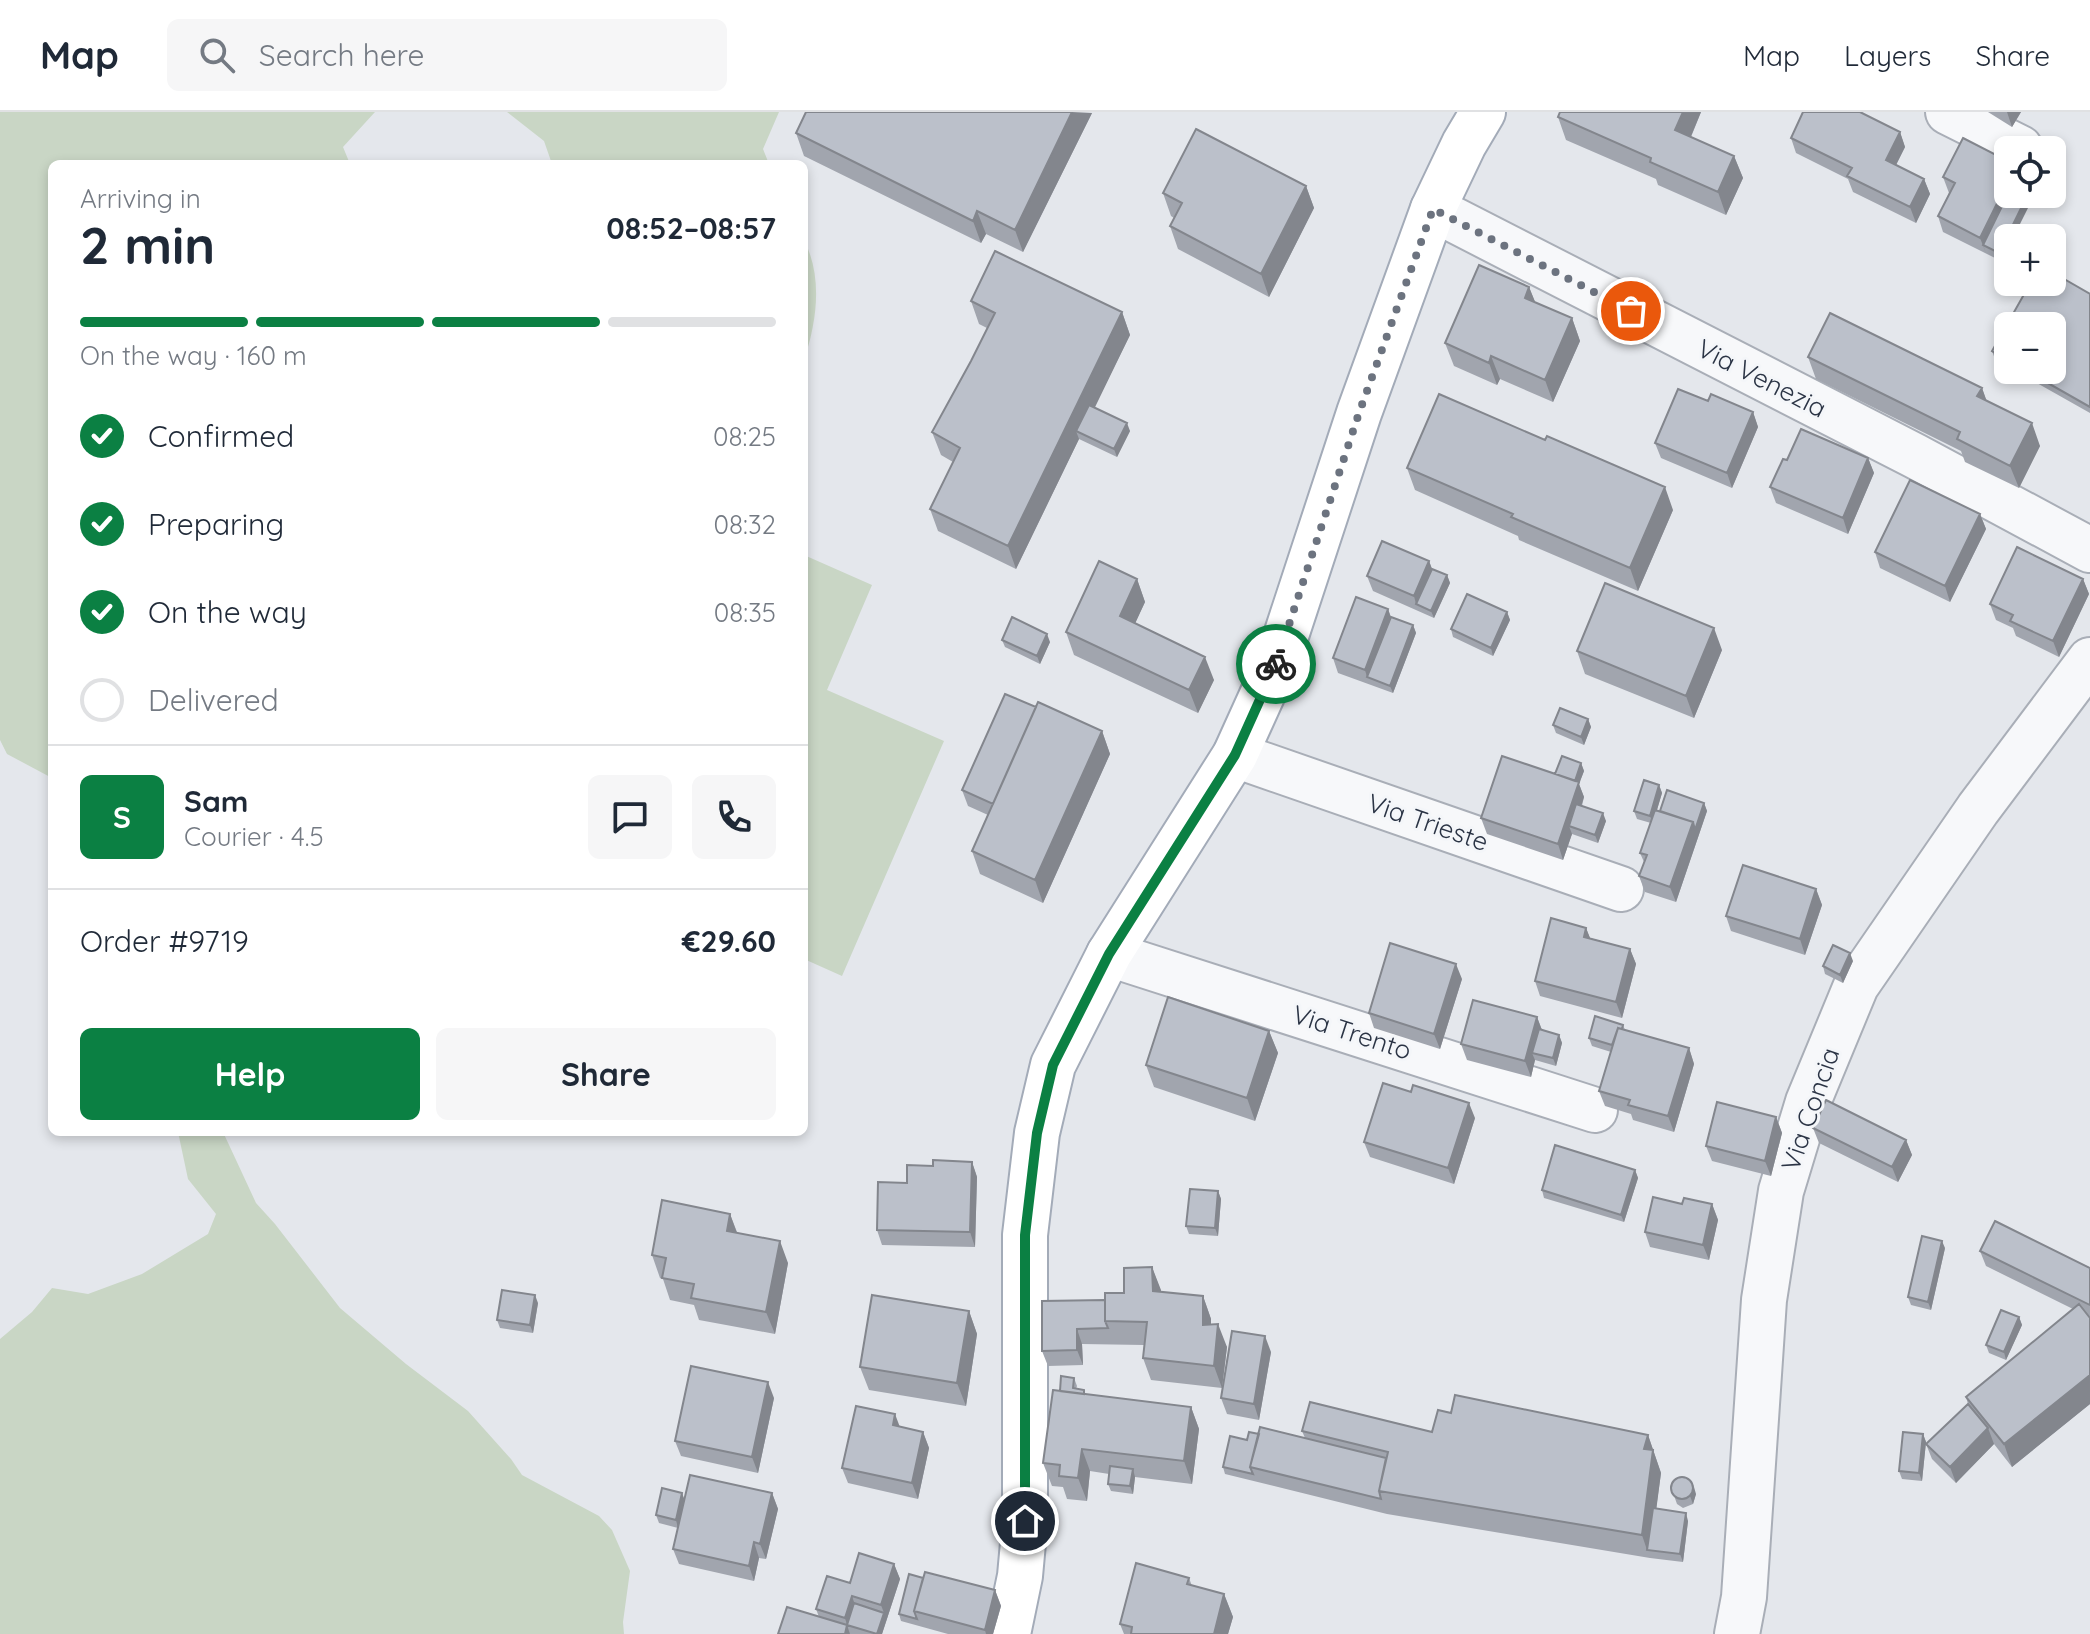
<!DOCTYPE html>
<meta charset="utf-8">
<style>
body{margin:0;font-family:Quicksand,sans-serif;background:#f6f6f7;color:#1f2937;height:100vh;display:flex;flex-direction:column;font-size:30px;white-space:nowrap}
*{box-sizing:border-box;margin:0}
p{font-size:26px;color:#747a83}
.icon{flex:none;width:44px;height:44px;fill:none;stroke:currentColor;stroke-width:2;stroke-linecap:round;stroke-linejoin:round}
.map{position:relative;flex:1;overflow:hidden}
.sheet{position:absolute;left:48px;top:48px;width:760px;height:976px;display:flex;flex-direction:column;background:#fff;border-radius:12px;box-shadow:0 4px 12px #0003}
.sheet>*{flex:none}
.fabs{position:absolute;left:1994px;top:24px;display:grid;gap:16px}
.fabs a{display:grid;place-items:center;width:72px;height:72px;border-radius:12px;background:#fff;box-shadow:0 4px 12px #0003;font-size:40px}
.pin{position:absolute;display:grid;place-items:center;width:68px;height:68px;color:#fff;margin:-34px;border:4px solid #fff;border-radius:50%;box-shadow:0 2px 8px #0007}
.courier{position:absolute;display:grid;place-items:center;width:80px;height:80px;margin:-40px;border:6px solid #0b8043;border-radius:50%;background:#fff;color:#222;box-shadow:0 2px 10px #0007}
.summary em{font-style:normal;font-weight:700}
.summary div{display:flex;flex-direction:column-reverse}
.summary{display:flex;align-items:center;justify-content:space-between;height:136px;padding:0 32px}
h1{font-size:52px;font-weight:700;line-height:60px}
.bar{display:grid;grid-template-columns:repeat(4,1fr);gap:12px 8px;align-content:center;height:96px;padding:0 32px}
.bar i{height:10px;border-radius:6px;background:#e0e1e3}
.bar .current{background:#0b8043}
.bar p{grid-column:span 4}
.line{display:flex;align-items:center;gap:20px;padding:0 32px;border-top:2px solid #e0e1e3}
.line div{flex:1}
.round{display:grid;place-items:center;flex:none;width:84px;height:84px;border-radius:12px;background:#f6f6f7}
ol{padding:0 32px;list-style:none}
li{display:flex;align-items:center;gap:24px;height:88px}
li p{margin-inline-start:auto}
li .icon{padding:8px;border-radius:50%;background:#0b8043;color:#fff;stroke-width:4}
li:last-child{color:#747a83}
li i{width:44px;height:44px;border:4px solid #e0e1e3;border-radius:50%}
.button{display:flex;gap:16px;margin-top:auto;padding:16px 32px}
.button a{flex:1;height:92px;border-radius:12px;background:#0b8043;color:#fff;font-size:32px;font-weight:700;line-height:92px;text-align:center}
.button a+a{background:#f6f6f7;color:#1f2937}
header{display:flex;align-items:center;gap:48px;box-sizing:border-box;height:112px;padding:0 40px;background:#fff;border-bottom:2px solid #e0e1e3}
header strong{font-size:38px}
nav{display:flex;gap:44px;margin-inline-start:auto;font-size:28px}
.search{width:560px;height:72px;background:#f6f6f7;display:flex;align-items:center;gap:20px;box-sizing:border-box;padding:0 28px;border-radius:12px;color:#747a83;font-size:30px}
.map>svg:first-child{display:block}
.green{fill:#c9d6c5}
.lines{fill:none;stroke-linecap:round;stroke-linejoin:round}
.minor-casing{stroke:#a9aeb7;stroke-width:48}
.major-casing{stroke:#a3abb8;stroke-width:48}
.minor{stroke:#f7f8fa;stroke-width:44}
.major{stroke:#fff;stroke-width:44}
.wall{fill:#a1a5ae}
.shaded-wall{fill:#83868d}
.building{fill:#bbc0ca;stroke:#83868d;stroke-width:2}
.done{stroke:#6c737f;stroke-width:8;stroke-dasharray:0 14.4}
.route{stroke:#0b8043;stroke-width:10}
.labels{text-anchor:middle;dominant-baseline:central;stroke-width:6;stroke-linejoin:round;paint-order:stroke}
.street-label{font-size:26px;fill:#2b3445;stroke:#f4f6f9}
</style>
<header>
<strong>Map</strong>
<div class="search"><svg class="icon" aria-label="search" viewBox="0 0 24 24"><circle cx="10" cy="10" r="6"/><path d="M15 15l6 6"/></svg>Search here</div>
<nav><a>Map</a><a>Layers</a><a>Share</a></nav>
</header>
<div class="map">
<svg width="2090" height="1522" viewBox="0 0 2090 1522">
<rect width="100%" height="100%" fill="#e4e7ec"/>
<!-- green -->
<path class="green" d="M 0,0 L 375,0 L 343,35 L 350,52 L 52,52 L 52,666 L 7,642 L 0,628 Z
M 507,0 L 779,0 L 763,37 L 769,52 L 552,52 L 544,29 Z
M 804,128 C 823,165 817,209 804,248 Z
M 804,443 L 872,473 L 827,578 L 944,629 L 842,864 L 804,847 Z
M 178,1020 L 223,1020 L 256,1091 L 275,1112 L 340,1196 L 406,1252 L 468,1299 L 511,1347 L 522,1363 L 599,1404 L 612,1418 L 630,1459 L 623,1510 L 624,1522 L 0,1522 L 0,1227 L 32,1200 L 52,1176 L 88,1182 L 142,1162 L 208,1122 L 216,1102 L 188,1067 Z"/>
<g class="lines">
<!-- minor casing -->
<g class="minor-casing">
<path id="minor" d="M 1948,0 L 2020,36
M 1433,97 L 1915,344 L 2090,438
M 1235,643 L 1621,777
M 1109,842 L 1595,998
M 1737,1522 L 1744,1485 L 1764,1188 L 1781,1079 L 1808,990 L 1856,874 L 1978,697 L 2090,548"/>
</g>
<!-- major casing -->
<g class="major-casing">
<path id="major" d="M 1008,1522 L 1020,1464 L 1025,1409 L 1025,1123 L 1037,1021 L 1053,953 L 1109,842 L 1235,643 L 1278,548 L 1359,301 L 1433,97 L 1464,32 L 1483,0"/>
</g>
<!-- minor -->
<use href="#minor" class="minor"/>
<!-- major -->
<use href="#major" class="major"/>
</g>
<!-- wall -->
<path class="wall" d="M 1701,0 L 1691,25 L 1734,44 L 1743,66 L 1726,103 L 1658,73 L 1656,67 L 1566,28 L 1558,5 Z
M 1988,0 L 2021,0 L 2012,15 Z
M 1092,1 L 1023,140 L 986,122 L 981,131 L 804,44 L 796,21 Z
M 1900,20 L 1905,35 L 1896,53 L 1924,67 L 1930,82 L 1916,111 L 1853,80 L 1848,67 L 1796,41 L 1791,26 Z
M 1943,65 L 2008,82 L 2034,84 L 2008,126 L 2008,136 L 2001,149 L 1943,120 L 1938,104 L 1949,81 Z
M 1306,74 L 1314,96 L 1269,185 L 1178,137 L 1170,114 L 1174,106 L 1171,104 L 1163,81 Z
M 2052,160 L 2090,182 L 2090,301 L 2014,258 L 2052,258 L 2052,214 L 2008,214 L 2008,254 L 1995,247 L 1992,239 L 2031,170 L 2052,170 Z
M 1529,175 L 1535,190 L 1572,206 L 1580,229 L 1553,290 L 1500,267 L 1497,273 L 1454,254 L 1445,231 Z
M 971,189 L 1122,200 L 1130,223 L 1094,295 L 1130,319 L 1117,345 L 1079,327 L 1016,457 L 938,419 L 930,397 L 953,350 L 941,343 L 932,320 L 971,249 L 987,216 L 979,212 Z
M 1808,245 L 1982,276 L 1986,288 L 2040,334 L 2019,376 L 1965,350 L 1961,339 L 1816,267 Z
M 1753,300 L 1758,315 L 1732,376 L 1661,346 L 1655,331 Z
M 1868,346 L 1874,361 L 1848,422 L 1776,391 L 1770,375 L 1787,348 Z
M 1407,356 L 1673,398 L 1638,479 L 1519,428 L 1518,424 L 1415,378 Z
M 1980,402 L 1986,417 L 1950,490 L 1880,456 L 1875,440 Z
M 1429,449 L 1432,457 L 1447,463 L 1450,471 L 1434,506 L 1373,479 L 1367,464 Z
M 1137,467 L 1145,490 L 1135,511 L 1214,568 L 1198,601 L 1074,543 L 1066,520 Z
M 2083,467 L 2089,482 L 2059,545 L 2016,524 L 2013,516 L 1996,508 L 1990,492 Z
M 1388,497 L 1391,505 L 1413,513 L 1416,521 L 1393,581 L 1338,561 L 1333,546 Z
M 1507,500 L 1510,508 L 1493,544 L 1453,525 L 1451,517 Z
M 1002,528 L 1050,530 L 1040,552 L 1005,535 Z
M 1722,538 L 1694,606 L 1585,562 L 1577,539 Z
M 1036,595 L 1102,619 L 1110,642 L 1043,791 L 980,762 L 972,739 L 988,703 L 968,694 L 962,678 Z
M 1588,607 L 1591,615 L 1584,633 L 1556,621 L 1553,613 Z
M 1581,651 L 1584,659 L 1579,672 L 1584,685 L 1582,694 L 1606,709 L 1598,731 L 1572,722 L 1563,748 L 1487,722 L 1481,706 L 1555,662 Z
M 1659,673 L 1662,681 L 1657,698 L 1660,699 L 1704,691 L 1707,699 L 1676,790 L 1645,780 L 1639,764 L 1644,750 L 1640,741 L 1651,711 L 1637,707 L 1634,699 Z
M 1816,777 L 1822,793 L 1805,843 L 1731,819 L 1726,804 Z
M 1586,816 L 1590,826 L 1630,837 L 1636,852 L 1622,906 L 1540,884 L 1535,869 Z
M 1853,849 L 1843,871 L 1825,862 L 1823,854 Z
M 1462,867 L 1440,937 L 1374,916 L 1369,901 Z
M 1537,905 L 1542,918 L 1559,923 L 1562,931 L 1556,954 L 1535,948 L 1531,965 L 1467,948 L 1461,932 Z
M 1623,913 L 1625,918 L 1689,936 L 1694,952 L 1674,1020 L 1633,1008 L 1631,1002 L 1605,994 L 1599,979 L 1611,940 L 1592,934 L 1589,926 Z
M 1269,919 L 1278,941 L 1255,1009 L 1154,975 L 1146,953 Z
M 1776,1005 L 1782,1021 L 1771,1064 L 1712,1049 L 1706,1034 Z
M 1475,1006 L 1454,1072 L 1370,1045 L 1364,1030 Z
M 1813,1016 L 1906,1028 L 1912,1043 L 1898,1070 L 1819,1031 Z
M 972,1050 L 977,1065 L 975,1135 L 882,1133 L 877,1118 L 907,1071 L 933,1054 Z
M 1635,1058 L 1638,1066 L 1624,1110 L 1544,1086 L 1542,1078 Z
M 1218,1079 L 1221,1087 L 1218,1124 L 1189,1122 L 1186,1114 Z
M 1682,1092 L 1712,1092 L 1718,1108 L 1709,1148 L 1650,1135 L 1645,1120 Z
M 730,1102 L 737,1120 L 788,1151 L 775,1222 L 699,1208 L 694,1193 L 670,1188 L 663,1167 L 660,1166 L 652,1143 Z
M 1945,1136 L 1931,1198 L 1911,1193 L 1908,1185 Z
M 1980,1139 L 2090,1156 L 2090,1292 L 2012,1355 L 1994,1332 L 1956,1371 L 1932,1347 L 1926,1332 L 1968,1292 L 1966,1285 L 2073,1197 L 1986,1154 Z
M 1152,1155 L 1161,1180 L 1203,1184 L 1211,1207 L 1211,1212 L 1227,1235 L 1222,1276 L 1151,1268 L 1143,1246 L 1144,1233 L 1082,1232 L 1083,1253 L 1048,1254 L 1042,1239 L 1105,1188 L 1124,1181 Z
M 538,1191 L 533,1221 L 500,1216 L 497,1208 Z
M 969,1199 L 977,1222 L 966,1294 L 869,1278 L 860,1255 Z
M 2019,1205 L 2022,1213 L 2006,1248 L 1989,1241 L 1986,1233 Z
M 1271,1240 L 1259,1308 L 1227,1302 L 1221,1286 Z
M 1074,1266 L 1077,1274 L 1076,1277 L 1086,1282 L 1191,1295 L 1199,1317 L 1192,1372 L 1135,1365 L 1133,1382 L 1111,1379 L 1108,1372 L 1109,1362 L 1090,1359 L 1087,1389 L 1067,1387 L 1063,1375 L 1052,1374 L 1043,1351 L 1060,1279 Z
M 774,1286 L 758,1361 L 681,1344 L 675,1329 Z
M 1451,1301 L 1648,1323 L 1661,1361 L 1656,1397 L 1688,1409 L 1683,1450 L 1650,1446 L 1387,1402 L 1225,1362 L 1223,1355 L 1247,1328 L 1259,1322 L 1305,1326 L 1302,1319 L 1432,1320 Z
M 900,1315 L 923,1320 L 929,1336 L 918,1387 L 848,1371 L 842,1356 Z
M 1923,1322 L 1926,1330 L 1922,1369 L 1902,1367 L 1899,1359 Z
M 1671,1375 L 1696,1382 L 1693,1392 L 1683,1396 L 1677,1392 Z
M 682,1381 L 684,1388 L 772,1381 L 778,1397 L 766,1447 L 759,1446 L 754,1469 L 679,1452 L 673,1437 L 678,1416 L 659,1411 L 656,1403 Z
M 894,1452 L 900,1467 L 882,1522 L 778,1522 L 819,1505 L 816,1497 L 850,1471 Z
M 923,1466 L 995,1478 L 1001,1494 L 993,1522 L 948,1522 L 901,1509 L 899,1502 Z
M 1189,1466 L 1192,1474 L 1224,1482 L 1233,1505 L 1228,1522 L 1124,1522 L 1120,1512 Z"/>
<!-- shaded-wall -->
<path class="shaded-wall" d="M 1072,0 L 1092,1 L 1023,140 L 1015,118 Z
M 1683,0 L 1701,0 L 1684,41 L 1675,18 Z
M 2007,0 L 2021,0 L 2012,15 Z
M 1900,20 L 1905,35 L 1891,63 L 1886,48 Z
M 1734,44 L 1743,66 L 1726,103 L 1718,80 Z
M 1924,67 L 1930,82 L 1916,111 L 1910,95 Z
M 2008,69 L 2008,82 L 1983,133 L 1986,141 L 1980,126 Z
M 1306,74 L 1314,96 L 1269,185 L 1261,162 Z
M 2028,82 L 2033,82 L 2034,84 L 2013,126 L 2008,126 L 2008,136 L 2001,149 L 1999,141 Z
M 977,99 L 986,122 L 981,131 L 973,109 Z
M 1529,175 L 1538,197 L 1525,186 Z
M 1122,200 L 1130,223 L 1082,322 L 1076,319 L 1079,327 L 1016,457 L 1008,434 Z
M 1572,206 L 1580,229 L 1553,290 L 1545,268 Z
M 1491,244 L 1500,267 L 1497,273 L 1489,251 Z
M 1982,276 L 1990,298 L 1977,284 Z
M 1753,300 L 1758,315 L 1732,376 L 1727,361 Z
M 1127,311 L 1130,319 L 1117,345 L 1114,337 Z
M 2032,311 L 2040,334 L 2019,376 L 2010,354 Z
M 1868,346 L 1874,361 L 1848,422 L 1843,406 Z
M 1665,375 L 1673,398 L 1638,479 L 1630,456 Z
M 1980,402 L 1986,417 L 1950,490 L 1945,474 Z
M 1429,449 L 1435,465 L 1416,492 L 1414,484 Z
M 1447,463 L 1450,471 L 1434,506 L 1431,499 Z
M 1137,467 L 1145,490 L 1128,527 L 1120,504 Z
M 2083,467 L 2089,482 L 2059,545 L 2053,529 Z
M 1388,497 L 1393,512 L 1367,565 L 1365,558 Z
M 1507,500 L 1510,508 L 1493,544 L 1491,536 Z
M 1413,513 L 1416,521 L 1393,581 L 1390,574 Z
M 1714,516 L 1722,538 L 1694,606 L 1686,584 Z
M 1047,522 L 1050,530 L 1040,552 L 1037,544 Z
M 1205,545 L 1214,568 L 1198,601 L 1189,578 Z
M 1588,607 L 1591,615 L 1584,633 L 1581,625 Z
M 1102,619 L 1110,642 L 1043,791 L 1035,768 Z
M 1581,651 L 1584,659 L 1579,672 L 1584,685 L 1574,716 L 1569,714 L 1572,722 L 1563,748 L 1558,732 L 1573,675 Z
M 1659,673 L 1662,681 L 1653,711 L 1650,704 Z
M 1704,691 L 1707,699 L 1676,790 L 1670,775 L 1693,710 Z
M 1603,701 L 1606,709 L 1598,731 L 1595,723 Z
M 1816,777 L 1822,793 L 1805,843 L 1800,827 Z
M 1586,816 L 1592,831 L 1584,825 Z
M 1630,837 L 1636,852 L 1622,906 L 1616,890 Z
M 1850,841 L 1853,849 L 1843,871 L 1840,863 Z
M 1456,852 L 1462,867 L 1440,937 L 1434,922 Z
M 1537,905 L 1543,921 L 1532,941 L 1535,948 L 1531,965 L 1525,949 Z
M 1269,919 L 1278,941 L 1255,1009 L 1247,986 Z
M 1559,923 L 1562,931 L 1556,954 L 1553,946 Z
M 1689,936 L 1694,952 L 1674,1020 L 1668,1004 Z
M 1469,991 L 1475,1006 L 1454,1072 L 1448,1056 Z
M 1776,1005 L 1782,1021 L 1771,1064 L 1765,1049 Z
M 1906,1028 L 1912,1043 L 1898,1070 L 1892,1055 Z
M 972,1050 L 977,1065 L 975,1135 L 970,1120 Z
M 1635,1058 L 1638,1066 L 1624,1110 L 1621,1103 Z
M 1218,1079 L 1221,1087 L 1218,1124 L 1215,1116 Z
M 1712,1092 L 1718,1108 L 1709,1148 L 1703,1133 Z
M 730,1102 L 738,1124 L 727,1119 Z
M 780,1129 L 788,1151 L 775,1222 L 766,1200 Z
M 1942,1129 L 1945,1136 L 1931,1198 L 1928,1190 Z
M 1152,1155 L 1161,1178 L 1161,1202 L 1153,1179 Z
M 535,1183 L 538,1191 L 533,1221 L 530,1213 Z
M 1203,1184 L 1211,1207 L 1211,1235 L 1203,1213 Z
M 969,1199 L 977,1222 L 966,1294 L 957,1271 Z
M 2019,1205 L 2022,1213 L 2006,1248 L 2004,1240 Z
M 1218,1212 L 1227,1235 L 1222,1276 L 1214,1254 Z
M 1077,1217 L 1082,1232 L 1083,1253 L 1077,1238 Z
M 1265,1224 L 1271,1240 L 1259,1308 L 1254,1292 Z
M 2090,1263 L 2090,1292 L 2012,1355 L 2004,1332 Z
M 768,1270 L 774,1286 L 758,1361 L 752,1345 Z
M 1191,1295 L 1199,1317 L 1192,1372 L 1184,1349 Z
M 895,1302 L 901,1318 L 893,1313 Z
M 1988,1316 L 1994,1332 L 1956,1371 L 1950,1355 Z
M 923,1320 L 929,1336 L 918,1387 L 912,1371 Z
M 1923,1322 L 1926,1330 L 1922,1369 L 1919,1361 Z
M 1648,1323 L 1661,1361 L 1651,1438 L 1647,1438 L 1642,1423 L 1644,1337 Z
M 1082,1337 L 1090,1359 L 1087,1389 L 1078,1366 Z
M 1133,1357 L 1135,1365 L 1133,1382 L 1130,1374 Z
M 1694,1375 L 1696,1382 L 1693,1392 L 1690,1384 Z
M 682,1381 L 685,1389 L 678,1416 L 676,1408 Z
M 772,1381 L 778,1397 L 766,1447 L 760,1432 Z
M 1686,1401 L 1688,1409 L 1683,1450 L 1680,1442 Z
M 754,1430 L 759,1446 L 754,1469 L 749,1454 Z
M 894,1452 L 900,1467 L 882,1522 L 877,1522 L 884,1501 L 881,1493 Z
M 995,1478 L 1001,1494 L 993,1522 L 986,1522 L 985,1518 Z
M 1224,1482 L 1233,1505 L 1228,1522 L 1214,1522 Z
M 852,1484 L 857,1499 L 847,1513 L 845,1506 Z
M 847,1513 L 850,1522 L 845,1522 Z"/>
<!-- building -->
<path class="building" d="M 806,0 L 1072,0 L 1015,118 L 977,99 L 973,109 L 796,21 Z
M 1560,0 L 1683,0 L 1675,18 L 1734,44 L 1718,80 L 1650,50 L 1651,46 L 1558,5 Z
M 1803,0 L 1860,0 L 1900,20 L 1886,48 L 1924,67 L 1910,95 L 1847,64 L 1852,56 L 1791,26 Z
M 1196,17 L 1306,74 L 1261,162 L 1170,114 L 1182,91 L 1163,81 Z
M 1963,26 L 2008,49 L 2008,69 L 1980,126 L 1938,104 L 1955,71 L 1943,65 Z
M 2008,82 L 2028,82 L 1999,141 L 1983,133 Z
M 995,139 L 1122,200 L 1008,434 L 930,397 L 960,336 L 932,320 L 971,249 L 995,201 L 971,189 Z
M 1479,153 L 1529,175 L 1525,186 L 1572,206 L 1545,268 L 1491,244 L 1489,251 L 1445,231 Z
M 2052,160 L 2090,182 L 2090,295 L 2025,258 L 2052,258 L 2052,214 L 2008,214 L 2008,248 L 1992,239 L 2031,170 L 2052,170 Z
M 1830,201 L 1982,276 L 1977,284 L 2032,311 L 2010,354 L 1957,327 L 1960,320 L 1808,245 Z
M 1678,277 L 1708,289 L 1711,282 L 1753,300 L 1727,361 L 1655,331 Z
M 1439,282 L 1545,328 L 1547,324 L 1665,375 L 1630,456 L 1511,405 L 1513,402 L 1407,356 Z
M 1089,293 L 1127,311 L 1114,337 L 1076,319 Z
M 1801,317 L 1868,346 L 1843,406 L 1770,375 L 1783,347 L 1787,348 Z
M 1910,368 L 1980,402 L 1945,474 L 1875,440 Z
M 1382,429 L 1429,449 L 1414,484 L 1367,464 Z
M 2017,435 L 2083,467 L 2053,529 L 2010,509 L 2013,503 L 1990,492 Z
M 1099,449 L 1137,467 L 1120,504 L 1205,545 L 1189,578 L 1066,520 Z
M 1432,457 L 1447,463 L 1431,499 L 1416,492 Z
M 1605,471 L 1714,516 L 1686,584 L 1577,539 Z
M 1467,482 L 1507,500 L 1491,536 L 1451,517 Z
M 1356,485 L 1388,497 L 1365,558 L 1333,546 Z
M 1012,505 L 1047,522 L 1037,544 L 1002,528 Z
M 1391,505 L 1413,513 L 1390,574 L 1367,565 Z
M 1005,582 L 1036,595 L 993,692 L 962,678 Z
M 1038,590 L 1102,619 L 1035,768 L 972,739 Z
M 1560,596 L 1588,607 L 1581,625 L 1553,613 Z
M 1502,644 L 1579,670 L 1558,732 L 1481,706 Z
M 1562,644 L 1581,651 L 1575,669 L 1555,662 Z
M 1644,668 L 1659,673 L 1650,704 L 1634,699 Z
M 1667,678 L 1704,691 L 1695,718 L 1693,710 L 1660,699 Z
M 1576,692 L 1603,701 L 1595,723 L 1569,714 Z
M 1655,698 L 1693,710 L 1670,775 L 1639,764 L 1647,743 L 1640,741 Z
M 1743,753 L 1816,777 L 1800,827 L 1726,804 Z
M 1551,806 L 1586,816 L 1584,825 L 1630,837 L 1616,890 L 1535,869 Z
M 1390,831 L 1456,852 L 1434,922 L 1369,901 Z
M 1833,833 L 1850,841 L 1840,863 L 1823,854 Z
M 1168,885 L 1269,919 L 1247,986 L 1146,953 Z
M 1473,888 L 1537,905 L 1525,949 L 1461,932 Z
M 1595,904 L 1623,913 L 1622,917 L 1618,916 L 1612,933 L 1589,926 Z
M 1618,916 L 1689,936 L 1668,1004 L 1628,993 L 1630,988 L 1599,979 Z
M 1539,917 L 1559,923 L 1553,946 L 1532,941 Z
M 1383,971 L 1411,980 L 1413,973 L 1469,991 L 1448,1056 L 1364,1030 Z
M 1826,988 L 1906,1028 L 1892,1055 L 1813,1016 Z
M 1717,990 L 1776,1005 L 1765,1049 L 1706,1034 Z
M 1555,1033 L 1635,1058 L 1621,1103 L 1542,1078 Z
M 933,1048 L 972,1050 L 970,1120 L 877,1118 L 878,1070 L 907,1071 L 907,1053 L 933,1054 Z
M 1190,1077 L 1218,1079 L 1215,1116 L 1186,1114 Z
M 1653,1085 L 1682,1092 L 1684,1086 L 1712,1092 L 1703,1133 L 1645,1120 Z
M 662,1088 L 730,1102 L 727,1119 L 780,1129 L 766,1200 L 691,1186 L 694,1172 L 662,1166 L 666,1146 L 652,1143 Z
M 1995,1109 L 2090,1156 L 2090,1193 L 1980,1139 Z
M 1922,1124 L 1942,1129 L 1928,1190 L 1908,1185 Z
M 1152,1155 L 1153,1179 L 1203,1184 L 1203,1213 L 1218,1212 L 1214,1254 L 1143,1246 L 1147,1210 L 1105,1209 L 1105,1181 L 1124,1181 L 1124,1156 Z
M 502,1178 L 535,1183 L 530,1213 L 497,1208 Z
M 872,1183 L 969,1199 L 957,1271 L 860,1255 Z
M 1105,1188 L 1105,1209 L 1108,1216 L 1077,1217 L 1077,1238 L 1042,1239 L 1042,1189 Z
M 2079,1192 L 2090,1206 L 2090,1263 L 2004,1332 L 1966,1285 Z
M 2001,1198 L 2019,1205 L 2004,1240 L 1986,1233 Z
M 1232,1219 L 1265,1224 L 1254,1292 L 1221,1286 Z
M 691,1254 L 768,1270 L 752,1345 L 675,1329 Z
M 1061,1264 L 1074,1266 L 1073,1276 L 1084,1278 L 1084,1282 L 1060,1279 Z
M 1053,1278 L 1191,1295 L 1184,1349 L 1082,1337 L 1078,1366 L 1059,1364 L 1060,1353 L 1043,1351 Z
M 1455,1283 L 1648,1323 L 1644,1337 L 1653,1338 L 1642,1423 L 1379,1379 L 1388,1340 L 1302,1319 L 1310,1290 L 1432,1320 L 1438,1298 L 1451,1301 Z
M 1968,1292 L 1988,1316 L 1950,1355 L 1926,1332 Z
M 856,1294 L 895,1302 L 893,1313 L 923,1320 L 912,1371 L 842,1356 Z
M 1260,1315 L 1386,1346 L 1379,1379 L 1381,1387 L 1250,1355 Z
M 1249,1320 L 1259,1322 L 1250,1355 L 1253,1362 L 1223,1355 L 1230,1324 L 1247,1328 Z
M 1903,1320 L 1923,1322 L 1919,1361 L 1899,1359 Z
M 1110,1354 L 1133,1357 L 1130,1374 L 1108,1372 Z
M 690,1363 L 772,1381 L 760,1432 L 754,1430 L 749,1454 L 673,1437 Z
M1671 1376a11 11 0 1 1 22 0a11 11 0 1 1-22 0Z
M 662,1376 L 682,1381 L 676,1408 L 656,1403 Z
M 1653,1396 L 1686,1401 L 1680,1442 L 1647,1438 Z
M 859,1441 L 894,1452 L 881,1493 L 852,1484 L 845,1506 L 816,1497 L 827,1464 L 850,1471 Z
M 1136,1451 L 1189,1466 L 1187,1472 L 1224,1482 L 1214,1522 L 1131,1522 L 1132,1515 L 1120,1512 Z
M 925,1460 L 995,1478 L 985,1518 L 914,1499 Z
M 909,1462 L 923,1466 L 914,1499 L 917,1507 L 899,1502 Z
M 854,1491 L 884,1501 L 877,1522 L 847,1513 Z
M 787,1495 L 847,1513 L 845,1522 L 778,1522 Z"/>
<g class="lines">
<!-- done -->
<path class="done" d="M 1276,552 L 1359,301 L 1433,97 L 1631,199"/>
<!-- route -->
<path class="route" d="M 1025,1409 L 1025,1123 L 1037,1021 L 1053,953 L 1109,842 L 1235,643 L 1276,552"/>
</g>
<g class="labels">
<!-- street labels -->
<g class="street-label">
<text transform="translate(1762 266) rotate(27)">Via Venezia</text>
<text transform="translate(1428 710) rotate(19)">Via Trieste</text>
<text transform="translate(1352 920) rotate(18)">Via Trento</text>
<text transform="translate(1810 997) rotate(-71)">Via Concia</text>
</g>
</g>
</svg>
<div class="fabs">
<a><svg class="icon" aria-label="locate" viewBox="0 0 24 24"><circle cx="12" cy="12" r="6"/><path d="M12 2v4M12 18v4M2 12h4M18 12h4"/></svg></a>
<a>+</a>
<a>−</a>
</div>
<div class="pin" style="left:1631px;top:199px;background:#ea580c"><svg class="icon" aria-label="bag" viewBox="0 0 24 24"><path d="M5 8h14l-1 12H6zM9 8a3 3 0 0 1 6 0"/></svg></div>
<div class="pin" style="left:1025px;top:1409px;background:#1f2937"><svg class="icon" aria-label="home" viewBox="0 0 24 24"><path d="M3 11l9-7 9 7M6 9v11h12V9"/></svg></div>
<div class="courier" style="left:1276px;top:552px"><svg class="icon" aria-label="bike" viewBox="0 0 24 24"><circle cx="6" cy="16" r="4"/><circle cx="18" cy="16" r="4"/><path d="M6 16l4-8h5l3 8M10 8l3 8H6M13 5h3"/></svg></div>
<section class="sheet">
<div class="summary"><div><h1>2 min</h1><p>Arriving in</p></div><em>08:52–08:57</em></div>
<div class="bar"><i class="current"></i><i class="current"></i><i class="current"></i><i></i><p>On the way · 160 m</p></div>
<ol>
<li><svg class="icon" aria-label="check" viewBox="0 0 24 24"><path d="M5 12l5 5 9-10"/></svg>Confirmed<p>08:25</p></li>
<li><svg class="icon" aria-label="check" viewBox="0 0 24 24"><path d="M5 12l5 5 9-10"/></svg>Preparing<p>08:32</p></li>
<li><svg class="icon" aria-label="check" viewBox="0 0 24 24"><path d="M5 12l5 5 9-10"/></svg>On the way<p>08:35</p></li>
<li><i></i>Delivered</li>
</ol>
<div class="line" style="height:144px"><b class="round" style="background:#0b8043;color:#fff">S</b><div><b>Sam</b><p>Courier · 4.5</p></div><a class="round"><svg class="icon" aria-label="chat" viewBox="0 0 24 24"><path d="M4 5h16v11H9l-5 4z"/></svg></a><a class="round"><svg class="icon" aria-label="phone" viewBox="0 0 24 24"><path d="M5 4h4l2 5-3 2q2 4 5 5l2-3 5 2v4C11 20 4 13 5 4z"/></svg></a></div>
<div class="line" style="height:104px"><div>Order #9719</div><b>€29.60</b></div>
<div class="button"><a>Help</a><a>Share</a></div>
</section>
</div>
